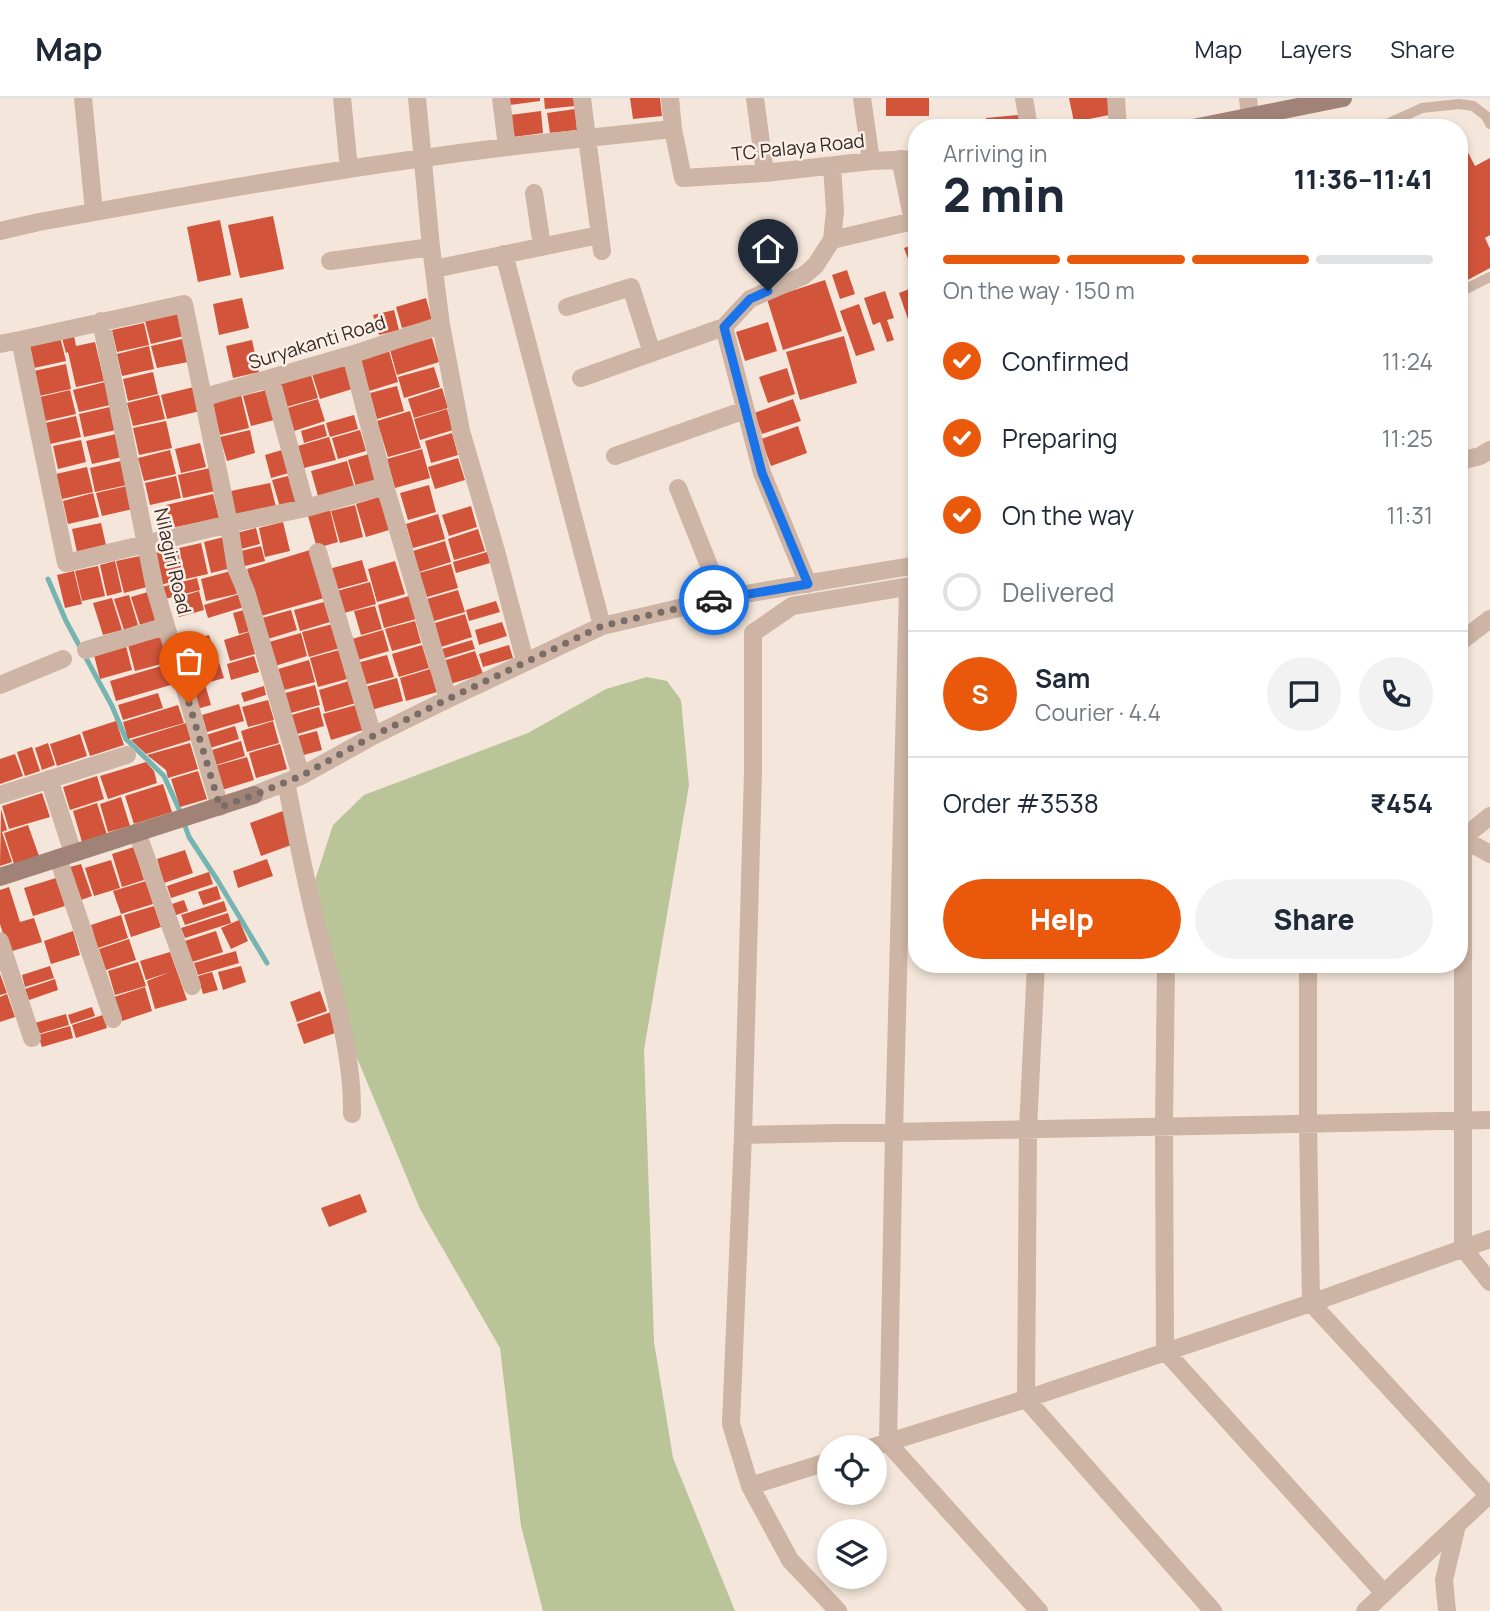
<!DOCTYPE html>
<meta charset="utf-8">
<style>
body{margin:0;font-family:Manrope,sans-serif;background:#f2f2f3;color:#1f2937;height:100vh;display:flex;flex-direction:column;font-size:26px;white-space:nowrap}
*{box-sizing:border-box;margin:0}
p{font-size:23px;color:#747a83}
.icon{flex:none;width:38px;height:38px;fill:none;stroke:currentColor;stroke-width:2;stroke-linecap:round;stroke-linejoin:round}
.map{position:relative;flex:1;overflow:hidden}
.side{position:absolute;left:908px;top:21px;width:560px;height:854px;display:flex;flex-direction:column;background:#fff;border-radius:28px;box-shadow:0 4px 10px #0003}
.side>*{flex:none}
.tools{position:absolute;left:817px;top:1337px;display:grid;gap:14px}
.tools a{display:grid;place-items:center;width:70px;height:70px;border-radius:50%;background:#fff;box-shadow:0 4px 10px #0003;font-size:35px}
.pin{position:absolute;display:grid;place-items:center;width:60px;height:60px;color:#fff;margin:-72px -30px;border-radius:50% 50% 50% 0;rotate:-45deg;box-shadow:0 0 7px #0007}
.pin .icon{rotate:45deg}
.courier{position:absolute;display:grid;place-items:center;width:70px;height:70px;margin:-35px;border:5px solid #1a73e8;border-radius:50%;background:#fff;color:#222;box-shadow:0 2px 9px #0007}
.summary em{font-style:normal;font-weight:800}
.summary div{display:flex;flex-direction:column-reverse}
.summary{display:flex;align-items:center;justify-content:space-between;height:119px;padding:0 35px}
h1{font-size:46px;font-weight:800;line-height:52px}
.bar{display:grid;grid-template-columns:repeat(4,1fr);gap:10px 7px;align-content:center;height:84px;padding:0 35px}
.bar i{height:9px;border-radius:5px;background:#e0e1e3}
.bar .on{background:#ea580c}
.bar p{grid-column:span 4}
.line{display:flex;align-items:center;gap:18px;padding:0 35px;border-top:2px solid #e0e1e3}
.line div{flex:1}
.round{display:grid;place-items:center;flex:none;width:74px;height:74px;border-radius:37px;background:#f2f2f3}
ol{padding:0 35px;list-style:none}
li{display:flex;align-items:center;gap:21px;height:77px}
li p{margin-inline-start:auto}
li .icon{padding:7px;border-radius:50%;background:#ea580c;color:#fff;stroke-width:4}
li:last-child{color:#747a83}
li i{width:38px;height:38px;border:4px solid #e0e1e3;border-radius:50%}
.button{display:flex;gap:14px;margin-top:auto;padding:14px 35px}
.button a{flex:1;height:80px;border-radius:42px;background:#ea580c;color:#fff;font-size:28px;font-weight:800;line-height:80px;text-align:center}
.button a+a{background:#f2f2f3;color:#1f2937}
header{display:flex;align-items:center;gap:42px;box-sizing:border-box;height:98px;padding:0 35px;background:#fff;border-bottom:2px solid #e0e1e3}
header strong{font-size:33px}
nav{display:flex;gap:38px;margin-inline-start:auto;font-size:24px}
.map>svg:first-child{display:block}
.green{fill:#b9c499}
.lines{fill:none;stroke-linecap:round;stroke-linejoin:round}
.stream{stroke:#76b4b1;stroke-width:5}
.building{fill:#d1543b}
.lane{stroke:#cdb4a5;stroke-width:10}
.street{stroke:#cdb4a5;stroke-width:18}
.secondary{stroke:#a18276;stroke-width:18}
.done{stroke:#7a6c66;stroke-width:7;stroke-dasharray:0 12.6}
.route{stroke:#1a73e8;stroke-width:9}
.labels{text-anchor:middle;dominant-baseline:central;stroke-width:5;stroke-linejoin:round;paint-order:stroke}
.street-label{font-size:19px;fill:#382b27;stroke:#fbf0e7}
</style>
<header>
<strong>Map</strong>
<nav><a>Map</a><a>Layers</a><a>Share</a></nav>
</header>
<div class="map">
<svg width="1490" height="1513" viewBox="0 0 1490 1513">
<rect width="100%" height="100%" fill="#f4e6da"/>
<!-- green -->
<path class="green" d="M 647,579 L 667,583 L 681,602 L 689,687 L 644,952 L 654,1244 L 673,1360 L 735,1513 L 543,1513 L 521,1428 L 500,1250 L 420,1111 L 352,948 L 308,804 L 333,727 L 364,697 L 528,635 L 606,591 Z"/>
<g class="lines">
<!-- stream -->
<path class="stream" d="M 48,481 L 66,523 L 112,608 L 126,641 L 164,678 L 179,711 L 189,739 L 218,783 L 267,865"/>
</g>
<!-- building -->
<path class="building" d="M 509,0 L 540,0 L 540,3 L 510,7 Z
M 544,0 L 574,0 L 575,8 L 545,11 Z
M 630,0 L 660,0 L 662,18 L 633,21 Z
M 886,0 L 929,0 L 929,18 L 886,18 Z
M 1069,0 L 1110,0 L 1114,16 L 1074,24 Z
M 575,11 L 577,32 L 550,35 L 547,15 Z
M 541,13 L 543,35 L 513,39 L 510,17 Z
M 1019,17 L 1020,30 L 987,30 L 986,20 Z
M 1460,39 L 1475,68 L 1490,60 L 1490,137 L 1485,140 L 1490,151 L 1490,170 L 1460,186 Z
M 917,71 L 917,104 L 915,104 L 912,72 Z
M 273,118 L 284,171 L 240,180 L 228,127 Z
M 220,122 L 231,177 L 198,184 L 187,129 Z
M 916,146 L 917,148 L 917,185 L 904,150 Z
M 847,172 L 855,196 L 840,201 L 832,177 Z
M 825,182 L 842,233 L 783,252 L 767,201 Z
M 917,188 L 917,228 L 911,230 L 899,195 Z
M 885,193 L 894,220 L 887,222 L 894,242 L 887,244 L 880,224 L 873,227 L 864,200 Z
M 242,200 L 249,230 L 219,237 L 213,206 Z
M 426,200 L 432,222 L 402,230 L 396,209 Z
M 859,206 L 875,252 L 856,258 L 840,213 Z
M 394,212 L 399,232 L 379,237 L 373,217 Z
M 178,215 L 184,238 L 151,246 L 145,223 Z
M 768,224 L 777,253 L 745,263 L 736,234 Z
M 144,225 L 149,247 L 117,254 L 112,232 Z
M 74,238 L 76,248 L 95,244 L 104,283 L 76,289 L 68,254 L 66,255 L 62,240 Z
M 844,238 L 857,285 L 800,302 L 786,254 Z
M 60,239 L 66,263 L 34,270 L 28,247 Z
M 432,240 L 439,264 L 397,277 L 390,252 Z
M 182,241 L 188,264 L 157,270 L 151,248 Z
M 252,242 L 259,274 L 233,280 L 226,248 Z
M 149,248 L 154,271 L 122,278 L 117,256 Z
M 389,253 L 398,284 L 369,293 L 360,262 Z
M 66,266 L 71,291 L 39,298 L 34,273 Z
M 345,266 L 352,291 L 320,301 L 312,276 Z
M 434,269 L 440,289 L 404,300 L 398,279 Z
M 787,270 L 795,296 L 768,305 L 759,279 Z
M 153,274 L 158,296 L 128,303 L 123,281 Z
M 311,277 L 318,300 L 286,309 L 279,286 Z
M 105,284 L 110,307 L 79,314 L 73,292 Z
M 397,288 L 404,313 L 377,321 L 370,295 Z
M 194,289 L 200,313 L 167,321 L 161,297 Z
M 442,290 L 448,310 L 414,320 L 408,301 Z
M 70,292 L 76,316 L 45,323 L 40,299 Z
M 266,292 L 274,322 L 251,328 L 243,298 Z
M 159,297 L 165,321 L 133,328 L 127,305 Z
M 241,297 L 249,330 L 220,337 L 212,305 Z
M 318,301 L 325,323 L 294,333 L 287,310 Z
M 793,301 L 801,323 L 762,336 L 754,315 Z
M 110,309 L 116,332 L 84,339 L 79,316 Z
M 447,311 L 453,332 L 420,342 L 414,321 Z
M 410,313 L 421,350 L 388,359 L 377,323 Z
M 354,317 L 358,331 L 330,339 L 326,325 Z
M 76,318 L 81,339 L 50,346 L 45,325 Z
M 166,323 L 172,350 L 139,357 L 133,330 Z
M 324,326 L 327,338 L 304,345 L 301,333 Z
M 798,328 L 807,355 L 771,368 L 761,341 Z
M 250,332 L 255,355 L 227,363 L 220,339 Z
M 360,332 L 366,353 L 338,361 L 332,340 Z
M 452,335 L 458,357 L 431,365 L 425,343 Z
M 116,336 L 122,359 L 92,366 L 86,343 Z
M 329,339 L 336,362 L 304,370 L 298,348 Z
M 81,342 L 86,364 L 58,371 L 53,348 Z
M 200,345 L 206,369 L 181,375 L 175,351 Z
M 422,351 L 430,380 L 395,390 L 387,361 Z
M 170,352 L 176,376 L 144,383 L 138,360 Z
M 282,352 L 289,375 L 271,380 L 265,357 Z
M 369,356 L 377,383 L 356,389 L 348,362 Z
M 458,360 L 465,382 L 435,391 L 428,369 Z
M 121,363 L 127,387 L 95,394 L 90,370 Z
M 347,363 L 354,388 L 318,398 L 311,373 Z
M 87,369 L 93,394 L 62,401 L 56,376 Z
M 210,370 L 215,393 L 183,400 L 178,377 Z
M 176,378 L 181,400 L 150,407 L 145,385 Z
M 288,378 L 296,405 L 280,409 L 272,382 Z
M 270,385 L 276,409 L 236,418 L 231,393 Z
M 429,387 L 436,414 L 408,422 L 400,395 Z
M 127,388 L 133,411 L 102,418 L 96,395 Z
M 93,395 L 99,419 L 68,426 L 63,403 Z
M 213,396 L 219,420 L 171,430 L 166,407 Z
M 379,399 L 389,432 L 366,439 L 356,406 Z
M 355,407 L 363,439 L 340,445 L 331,413 Z
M 471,408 L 477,429 L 449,438 L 442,417 Z
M 330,412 L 338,444 L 317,450 L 308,418 Z
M 438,416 L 445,441 L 413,450 L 406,426 Z
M 283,424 L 290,453 L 265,459 L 259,430 Z
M 101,425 L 106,447 L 77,454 L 72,431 Z
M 256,430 L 260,446 L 237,452 L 233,436 Z
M 478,431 L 485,453 L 454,462 L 448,441 Z
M 224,439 L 231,470 L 211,475 L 204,444 Z
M 445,443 L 451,464 L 419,474 L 413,453 Z
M 201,445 L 208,476 L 186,481 L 179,450 Z
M 261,448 L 265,463 L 241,469 L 237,454 Z
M 177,450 L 184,481 L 160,487 L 153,455 Z
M 310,452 L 324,500 L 261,518 L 247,471 Z
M 487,454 L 490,465 L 456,475 L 453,464 Z
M 140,458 L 147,489 L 124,495 L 116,463 Z
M 362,462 L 368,483 L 335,492 L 329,471 Z
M 115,463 L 122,494 L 107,498 L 100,467 Z
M 395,463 L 405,496 L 377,504 L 368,471 Z
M 451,466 L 458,490 L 427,499 L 419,475 Z
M 98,468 L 105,498 L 82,503 L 75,473 Z
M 74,473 L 82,506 L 65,510 L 57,477 Z
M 231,473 L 237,496 L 206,503 L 201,481 Z
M 197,480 L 200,492 L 165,501 L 162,489 Z
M 370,484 L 376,506 L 344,515 L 337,493 Z
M 458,492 L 465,514 L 434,523 L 427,501 Z
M 199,493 L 204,512 L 179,519 L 173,501 Z
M 148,494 L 156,522 L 140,527 L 131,499 Z
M 240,496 L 244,509 L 208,520 L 204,507 Z
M 129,497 L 138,527 L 124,532 L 114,501 Z
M 409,498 L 416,521 L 384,530 L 378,507 Z
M 112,500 L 122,532 L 103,537 L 93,505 Z
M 496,503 L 500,514 L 469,523 L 466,512 Z
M 324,504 L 330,524 L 300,533 L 294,512 Z
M 375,508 L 382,531 L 361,537 L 354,513 Z
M 244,512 L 250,533 L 239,536 L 233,515 Z
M 291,512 L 297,532 L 268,541 L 262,520 Z
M 465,516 L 472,539 L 441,549 L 435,525 Z
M 415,523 L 421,545 L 392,553 L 385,531 Z
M 502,524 L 507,538 L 479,547 L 475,532 Z
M 333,526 L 340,550 L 309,559 L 302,534 Z
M 383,532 L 389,553 L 358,562 L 352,541 Z
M 249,534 L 255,556 L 230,563 L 224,542 Z
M 301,535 L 307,558 L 275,568 L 269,544 Z
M 209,537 L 216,559 L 186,568 L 179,546 Z
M 162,538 L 169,564 L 135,573 L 128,547 Z
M 472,542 L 475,551 L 445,560 L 442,551 Z
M 422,547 L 429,570 L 399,579 L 392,556 Z
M 509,547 L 513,560 L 483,569 L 479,556 Z
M 126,548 L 132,572 L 100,581 L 94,557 Z
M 339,552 L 347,581 L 318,589 L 310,560 Z
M 475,553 L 483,576 L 450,586 L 443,563 Z
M 387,557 L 394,579 L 363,587 L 357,565 Z
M 254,558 L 259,574 L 231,582 L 227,566 Z
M 218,561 L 224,580 L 192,589 L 186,570 Z
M 309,562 L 315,584 L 284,592 L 278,571 Z
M 168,566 L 174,586 L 116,603 L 110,583 Z
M 430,571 L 437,594 L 406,603 L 400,580 Z
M 397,580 L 403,603 L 371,612 L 365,589 Z
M 349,583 L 356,605 L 325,614 L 319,592 Z
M 205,586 L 211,607 L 197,611 L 191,590 Z
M 315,587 L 320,607 L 287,616 L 282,596 Z
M 264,588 L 266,597 L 244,604 L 241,595 Z
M 158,595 L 163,610 L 123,622 L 118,607 Z
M 268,602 L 274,622 L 248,629 L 242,609 Z
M 239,606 L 244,623 L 207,634 L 202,617 Z
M 178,607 L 184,625 L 128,641 L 123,624 Z
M 356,607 L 363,632 L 331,642 L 323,616 Z
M 319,609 L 324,628 L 294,637 L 288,618 Z
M 116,623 L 124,647 L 90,658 L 82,634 Z
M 273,623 L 279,645 L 247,654 L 241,633 Z
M 186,625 L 191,642 L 146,656 L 131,642 Z
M 235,628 L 239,641 L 210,650 L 206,637 Z
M 317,633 L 322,652 L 300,658 L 294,639 Z
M 80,636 L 87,658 L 57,668 L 50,646 Z
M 241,643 L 245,658 L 216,667 L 212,652 Z
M 48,645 L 55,667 L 42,672 L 35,650 Z
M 190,645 L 198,671 L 168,680 L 166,672 L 147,657 Z
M 280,646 L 287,671 L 256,680 L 249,655 Z
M 32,649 L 40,673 L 25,678 L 17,654 Z
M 15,656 L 23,678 L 0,686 L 0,661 Z
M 247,659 L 254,682 L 222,692 L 215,668 Z
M 146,664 L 154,673 L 157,685 L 108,701 L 100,678 Z
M 198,673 L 207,701 L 180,709 L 171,681 Z
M 97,678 L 104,701 L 70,712 L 63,689 Z
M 163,686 L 172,714 L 134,726 L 125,698 Z
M 42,695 L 50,719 L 9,731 L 2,708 Z
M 121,699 L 130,728 L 108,734 L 100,706 Z
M 97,705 L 107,737 L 82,744 L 73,713 Z
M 1,711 L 7,732 L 2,734 L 12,764 L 0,768 Z
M 283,713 L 294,746 L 261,758 L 250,725 Z
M 28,727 L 39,758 L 14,766 L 4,735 Z
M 134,749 L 144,782 L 122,789 L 112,756 Z
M 185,752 L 193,775 L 164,785 L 157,761 Z
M 267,761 L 273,778 L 238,790 L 233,773 Z
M 111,762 L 120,790 L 94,798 L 85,770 Z
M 81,766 L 92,798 L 81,802 L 70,769 Z
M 209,774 L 213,786 L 171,800 L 167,788 Z
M 56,780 L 65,808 L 33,818 L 24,790 Z
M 146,783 L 153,806 L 121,816 L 113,793 Z
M 217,788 L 221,801 L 203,807 L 198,794 Z
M 9,789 L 20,824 L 34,820 L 42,844 L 9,854 L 0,826 L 0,792 Z
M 184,802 L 188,813 L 176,817 L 172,806 Z
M 224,803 L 227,813 L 185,827 L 181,817 Z
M 154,808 L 161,829 L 131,839 L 124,817 Z
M 228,815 L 231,825 L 185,840 L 181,830 Z
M 121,817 L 128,840 L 98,850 L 91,827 Z
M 239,822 L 248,843 L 231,851 L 221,830 Z
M 73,833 L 80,857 L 51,866 L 44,843 Z
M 216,833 L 223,854 L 192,864 L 185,843 Z
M 129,841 L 136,862 L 106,872 L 99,851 Z
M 236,853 L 239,865 L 198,877 L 194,865 Z
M 170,854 L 187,902 L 155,911 L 147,883 L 170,874 L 146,882 L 140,863 Z
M 138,864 L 146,888 L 115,897 L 108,873 Z
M 50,868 L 54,880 L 25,889 L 22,877 Z
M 241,868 L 246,884 L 223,892 L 218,874 Z
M 212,874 L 218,892 L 203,896 L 198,878 Z
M 0,876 L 7,895 L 0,897 Z
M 55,881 L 58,892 L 29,902 L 25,891 Z
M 145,889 L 152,913 L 122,923 L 114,899 Z
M 320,893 L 327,913 L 297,924 L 290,904 Z
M 7,896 L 15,919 L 0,924 L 0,899 Z
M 92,909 L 95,918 L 71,926 L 68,917 Z
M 331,914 L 338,934 L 304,946 L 297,926 Z
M 66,916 L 69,927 L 38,936 L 35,925 Z
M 103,917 L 107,930 L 76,940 L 72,927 Z
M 70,928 L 73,940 L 42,949 L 38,937 Z
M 360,1096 L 367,1114 L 329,1129 L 321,1110 Z"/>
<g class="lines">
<!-- lane -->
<path class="lane" d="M 1378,30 L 1422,10 L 1459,6 L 1473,8 L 1486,18 L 1490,26
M 1460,194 L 1490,179"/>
<!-- street -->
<path class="street" d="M 83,0 L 94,114
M 342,0 L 349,71
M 417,0 L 431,149 L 441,227 L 461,333 L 496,453 L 525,563
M 501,0 L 507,49
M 582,0 L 587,40 L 673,31 L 683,80 L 765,75 L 871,63 L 917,61
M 670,0 L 673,31
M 755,0 L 765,75
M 862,0 L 871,63
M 1024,0 L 1029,30
M 1116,0 L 1118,30
M 1248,0 L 1250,19
M 900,61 L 913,123 L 917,134
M 534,95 L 542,148
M 0,133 L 39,124 C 221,91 402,59 587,40 L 602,153
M 832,142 L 913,123
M 504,156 L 602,528
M 330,163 L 431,149
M 434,171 L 599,137
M 567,209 L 631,189 L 652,255
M 101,223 L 155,491 L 220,709
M 0,246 L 20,242
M 351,257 L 385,388 L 448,601
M 581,280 L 724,229
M 271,281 L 306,410 L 385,388
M 205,299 L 351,257 L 441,227
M 615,358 L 745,312
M 1460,363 L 1480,358 L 1490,352
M 678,390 L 722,500
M 318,454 L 373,638
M 808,486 L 762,375 L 724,229 L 750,201 L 803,178 L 815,168 L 832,142 L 835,113 L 832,68
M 908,489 L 894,1034 L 888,1345 L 1039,1513
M 1460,544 L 1490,521
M 86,552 L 166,528
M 0,587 L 63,561
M 301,678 L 246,493 L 236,470 L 229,426 L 184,206 L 20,242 L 66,465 L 229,426 L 306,410
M 49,681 L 73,755
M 286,684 C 296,735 306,786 319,837 C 334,896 353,955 352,1016
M 0,697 L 127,657
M 254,697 L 301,678 L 373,638 L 448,601 L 602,528 L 722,500 L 917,467
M 1490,718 L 1463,740 L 1463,1150 L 1490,1184
M 137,734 L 192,888
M 1460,739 L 1490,756
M 58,760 L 113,921
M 0,843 L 32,940
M 1036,866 L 1028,1031 L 1026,1301 L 1213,1513
M 1166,866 L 1164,1029 L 1165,1253 L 1384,1495
M 1308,866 L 1308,1026 L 1311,1205 L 1489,1398
M 743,1037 L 1490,1022
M 873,1349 L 1026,1301 L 1311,1205 L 1490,1141
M 750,1388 L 830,1363
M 838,1513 L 790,1462 L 750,1388 L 731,1326 L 743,1037 L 753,674 L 753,535 L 792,508 L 917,487
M 1365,1513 L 1490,1396
M 1447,1513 L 1444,1482 L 1457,1427"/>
<!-- secondary -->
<path class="secondary" d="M 1193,30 L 1343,0
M 0,779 L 254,697"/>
</g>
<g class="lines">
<!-- done -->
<path class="done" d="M 189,605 L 220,709 L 254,697 L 301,678 L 373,638 L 448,601 L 602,528 L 714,502"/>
<!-- route -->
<path class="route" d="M 714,502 L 808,486 L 762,375 L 724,229 L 750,201 L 768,193"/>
</g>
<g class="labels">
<!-- street labels -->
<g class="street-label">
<text transform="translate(798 49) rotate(-6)">TC Palaya Road</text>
<text transform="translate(317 244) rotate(-17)">Suryakanti Road</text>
<text transform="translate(173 463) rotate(77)">Nilagiri Road</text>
</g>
</g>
</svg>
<div class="tools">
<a><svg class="icon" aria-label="locate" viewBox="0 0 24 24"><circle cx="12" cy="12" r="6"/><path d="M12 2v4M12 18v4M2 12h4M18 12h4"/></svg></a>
<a><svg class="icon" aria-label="layers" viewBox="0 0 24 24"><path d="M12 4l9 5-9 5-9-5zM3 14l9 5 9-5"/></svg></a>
</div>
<div class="pin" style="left:189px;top:605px;background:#ea580c"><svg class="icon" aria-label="bag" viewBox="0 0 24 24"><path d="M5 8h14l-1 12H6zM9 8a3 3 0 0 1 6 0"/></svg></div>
<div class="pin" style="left:768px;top:193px;background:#1f2937"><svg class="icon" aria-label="home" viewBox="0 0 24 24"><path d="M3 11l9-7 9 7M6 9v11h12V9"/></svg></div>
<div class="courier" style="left:714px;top:502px"><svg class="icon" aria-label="car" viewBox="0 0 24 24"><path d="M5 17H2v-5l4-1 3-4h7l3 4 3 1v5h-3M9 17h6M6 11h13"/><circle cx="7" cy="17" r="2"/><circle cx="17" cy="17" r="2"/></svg></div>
<section class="side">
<div class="summary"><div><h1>2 min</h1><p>Arriving in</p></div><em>11:36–11:41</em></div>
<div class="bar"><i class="on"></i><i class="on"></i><i class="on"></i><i></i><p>On the way · 150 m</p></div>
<ol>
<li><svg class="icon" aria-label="check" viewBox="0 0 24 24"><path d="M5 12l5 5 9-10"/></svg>Confirmed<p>11:24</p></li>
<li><svg class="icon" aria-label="check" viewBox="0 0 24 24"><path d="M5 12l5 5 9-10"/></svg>Preparing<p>11:25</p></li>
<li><svg class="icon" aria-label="check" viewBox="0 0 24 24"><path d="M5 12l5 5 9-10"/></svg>On the way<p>11:31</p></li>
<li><i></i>Delivered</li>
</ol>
<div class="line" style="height:126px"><b class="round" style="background:#ea580c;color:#fff">S</b><div><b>Sam</b><p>Courier · 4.4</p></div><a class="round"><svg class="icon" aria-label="chat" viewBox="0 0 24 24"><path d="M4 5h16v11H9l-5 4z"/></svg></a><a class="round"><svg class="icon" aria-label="phone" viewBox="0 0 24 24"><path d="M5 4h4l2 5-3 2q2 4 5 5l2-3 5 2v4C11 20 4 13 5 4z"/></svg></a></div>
<div class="line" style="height:91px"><div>Order #3538</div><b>₹454</b></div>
<div class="button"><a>Help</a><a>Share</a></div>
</section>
</div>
